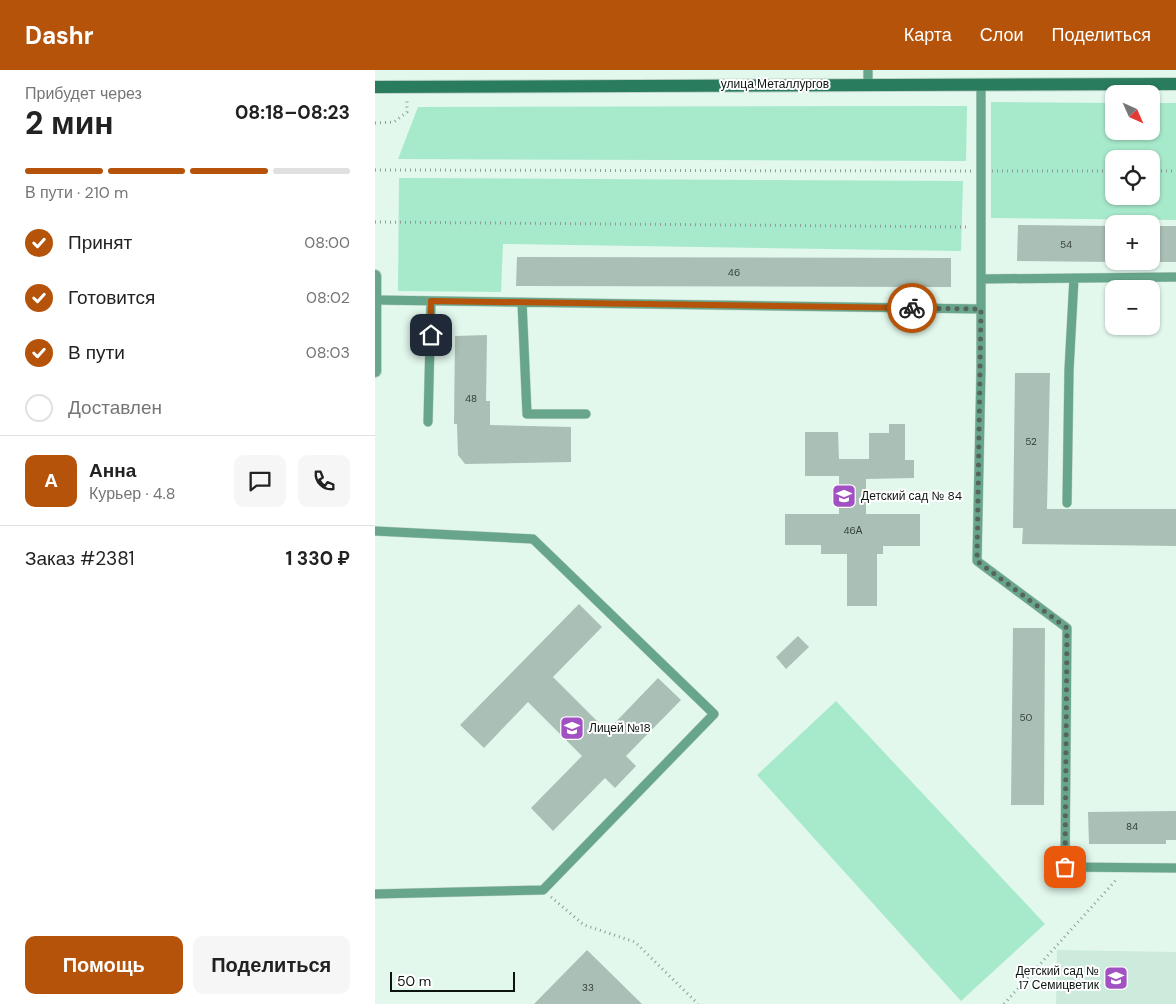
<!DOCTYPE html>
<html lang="ru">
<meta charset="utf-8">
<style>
body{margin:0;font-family:"DM Sans",sans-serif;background:#f6f6f6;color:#222;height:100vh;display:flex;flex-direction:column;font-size:19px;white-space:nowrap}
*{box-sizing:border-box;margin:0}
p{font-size:16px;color:#767676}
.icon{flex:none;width:28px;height:28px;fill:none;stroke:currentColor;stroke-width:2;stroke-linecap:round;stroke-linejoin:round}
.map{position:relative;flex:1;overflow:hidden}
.side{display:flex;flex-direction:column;background:#fff;width:375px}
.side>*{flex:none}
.needle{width:32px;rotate:135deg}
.controls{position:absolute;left:730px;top:15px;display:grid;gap:10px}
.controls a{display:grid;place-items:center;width:55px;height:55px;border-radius:10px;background:#fff;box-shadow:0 1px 4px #0004;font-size:25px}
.scale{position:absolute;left:15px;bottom:12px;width:125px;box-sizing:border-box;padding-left:5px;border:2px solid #0c1410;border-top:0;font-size:14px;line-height:18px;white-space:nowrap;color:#0c1410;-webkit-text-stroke:4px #fff;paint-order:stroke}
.pin{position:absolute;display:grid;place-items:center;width:42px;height:42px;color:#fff;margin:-21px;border-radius:10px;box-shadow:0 2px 8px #0006}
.courier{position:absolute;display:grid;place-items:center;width:50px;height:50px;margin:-25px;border:4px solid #b45309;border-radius:50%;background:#fff;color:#222;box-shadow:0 1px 6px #0007}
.summary em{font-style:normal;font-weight:700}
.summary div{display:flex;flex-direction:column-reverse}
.summary{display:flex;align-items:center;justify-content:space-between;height:85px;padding:0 25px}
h1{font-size:32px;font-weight:700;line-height:38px}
.bar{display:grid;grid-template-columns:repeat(4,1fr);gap:8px 5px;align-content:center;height:60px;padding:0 25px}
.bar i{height:6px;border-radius:4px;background:#e0e0e0}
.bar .on{background:#b45309}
.bar p{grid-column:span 4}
.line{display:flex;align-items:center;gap:12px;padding:0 25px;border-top:1px solid #e0e0e0}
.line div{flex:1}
.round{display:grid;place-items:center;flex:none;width:52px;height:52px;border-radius:10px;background:#f6f6f6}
ol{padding:0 25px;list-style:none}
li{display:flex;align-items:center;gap:15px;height:55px}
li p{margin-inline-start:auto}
li .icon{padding:5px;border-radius:50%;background:#b45309;color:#fff;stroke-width:4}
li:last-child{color:#767676}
li i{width:28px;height:28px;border:2px solid #e0e0e0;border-radius:50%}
.primary-button{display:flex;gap:10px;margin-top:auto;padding:10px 25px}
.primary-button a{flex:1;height:58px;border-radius:10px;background:#b45309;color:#fff;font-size:20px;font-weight:700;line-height:58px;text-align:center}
.primary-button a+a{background:#f6f6f6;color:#222}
header{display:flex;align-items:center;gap:30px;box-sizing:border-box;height:70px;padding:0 25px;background:#b45309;color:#fff}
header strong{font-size:24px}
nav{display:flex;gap:28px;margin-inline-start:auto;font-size:18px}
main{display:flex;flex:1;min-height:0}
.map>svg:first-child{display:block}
.built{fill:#cdebdd}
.green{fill:#a7e9cb;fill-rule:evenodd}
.building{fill:#aabfb5}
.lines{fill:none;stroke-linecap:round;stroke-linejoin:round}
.lane-casing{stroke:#c0d4ca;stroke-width:10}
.street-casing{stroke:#c0d4ca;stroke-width:14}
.secondary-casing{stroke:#c0d4ca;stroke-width:14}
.path{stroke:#8e9e96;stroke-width:3;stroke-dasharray:1 4;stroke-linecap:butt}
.lane{stroke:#68a68b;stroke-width:9}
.street{stroke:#68a68b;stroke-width:12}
.secondary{stroke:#2a7c5e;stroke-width:12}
.done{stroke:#57645d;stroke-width:5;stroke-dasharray:0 9}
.route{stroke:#b45309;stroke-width:6}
.labels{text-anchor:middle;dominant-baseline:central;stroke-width:4;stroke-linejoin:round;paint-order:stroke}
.number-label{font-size:10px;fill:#343f39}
.street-label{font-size:12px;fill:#0c1410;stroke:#fff}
.poi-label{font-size:12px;fill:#0c1410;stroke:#fff;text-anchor:start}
</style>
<header>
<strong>Dashr</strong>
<nav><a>Карта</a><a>Слои</a><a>Поделиться</a></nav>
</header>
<main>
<section class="side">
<div class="summary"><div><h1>2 мин</h1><p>Прибудет через</p></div><em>08:18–08:23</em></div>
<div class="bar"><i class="on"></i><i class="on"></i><i class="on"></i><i></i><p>В пути · 210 m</p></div>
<ol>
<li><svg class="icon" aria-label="check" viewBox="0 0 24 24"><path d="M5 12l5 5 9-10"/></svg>Принят<p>08:00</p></li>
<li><svg class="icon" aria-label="check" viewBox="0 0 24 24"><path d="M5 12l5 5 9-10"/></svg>Готовится<p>08:02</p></li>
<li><svg class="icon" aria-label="check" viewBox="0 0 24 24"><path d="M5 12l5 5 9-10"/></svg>В пути<p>08:03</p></li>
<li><i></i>Доставлен</li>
</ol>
<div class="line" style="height:90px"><b class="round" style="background:#b45309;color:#fff">А</b><div><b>Анна</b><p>Курьер · 4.8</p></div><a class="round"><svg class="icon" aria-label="chat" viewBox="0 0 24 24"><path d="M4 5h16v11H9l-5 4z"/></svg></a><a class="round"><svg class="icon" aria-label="phone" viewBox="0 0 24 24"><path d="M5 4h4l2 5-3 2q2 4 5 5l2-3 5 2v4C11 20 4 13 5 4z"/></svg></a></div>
<div class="line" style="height:65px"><div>Заказ #2381</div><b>1 330 ₽</b></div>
<div class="primary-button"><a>Помощь</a><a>Поделиться</a></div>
</section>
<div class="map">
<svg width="801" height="934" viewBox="0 0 801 934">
<rect width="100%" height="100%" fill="#e2f8ed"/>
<!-- built -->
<path class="built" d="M 682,880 L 801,882 L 801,934 L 681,934 Z"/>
<!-- green -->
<path class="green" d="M 616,32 L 739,33 L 739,61 L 776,61 L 776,33 L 801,33 L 801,150 L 616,148 ZM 739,89 L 776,89 L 776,126 L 739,126 Z
M 592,36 L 591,91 L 23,89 L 43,37 Z
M 24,108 L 588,111 L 586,181 L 128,174 L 126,222 L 23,221 Z
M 461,631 L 670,854 L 586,931 L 382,705 Z"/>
<!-- building -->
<path class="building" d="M 643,155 L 739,156 L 739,192 L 642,191 Z
M 776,156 L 801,156 L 801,192 L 776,192 Z
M 142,187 L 576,188 L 576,217 L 141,216 Z
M 112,265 L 111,331 L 115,331 L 115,355 L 196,357 L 196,392 L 90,394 L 83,385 L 82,354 L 79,354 L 80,266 Z
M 640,303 L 675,303 L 672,439 L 801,439 L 801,476 L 647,474 L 648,458 L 638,458 Z
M 514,354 L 530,354 L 530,390 L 539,390 L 539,408 L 491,409 L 491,444 L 545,444 L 545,476 L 508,476 L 508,484 L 502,484 L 502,536 L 472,536 L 472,484 L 446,484 L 446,475 L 410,475 L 410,444 L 464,444 L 464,406 L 430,406 L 430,362 L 463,362 L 464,389 L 494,389 L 494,363 L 514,363 Z
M 204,534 L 227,557 L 178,607 L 232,661 L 283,608 L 306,630 L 251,686 L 261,696 L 240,718 L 230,708 L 178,761 L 156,738 L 207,686 L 153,632 L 109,678 L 85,655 Z
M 638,558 L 670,558 L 669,735 L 636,735 Z
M 423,566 L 434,577 L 411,599 L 401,587 Z
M 801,741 L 801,770 L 791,770 L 791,774 L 714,774 L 713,742 Z
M 212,880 L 267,934 L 159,934 Z"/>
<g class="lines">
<!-- lane casing -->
<g class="lane-casing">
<path id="lane" d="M 493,14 L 493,0
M 606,15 L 606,299 L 602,491 L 692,558 L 690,797 L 801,798
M 606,209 L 801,207
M 1,230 L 606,239
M 147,232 L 152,344 L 211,344
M 53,352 L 56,231
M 692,433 L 694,300 L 699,208
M 0,461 L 158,469 L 339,644 L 168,820 L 0,824"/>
</g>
<!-- street casing -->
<g class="street-casing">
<path id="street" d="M 0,206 L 0,301"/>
</g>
<!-- secondary casing -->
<g class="secondary-casing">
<path id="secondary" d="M 0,17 L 801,14"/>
</g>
<!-- path -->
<path class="path" d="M 0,53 L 19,52 L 32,42 L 32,31
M 0,100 L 596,101
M 617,101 L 739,101
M 776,101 L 801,101
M 0,152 L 594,157
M 176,827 L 209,855 L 260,872 L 323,934
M 629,934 L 741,810"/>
<!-- lane -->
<use href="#lane" class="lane"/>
<!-- street -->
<use href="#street" class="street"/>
<!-- secondary -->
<use href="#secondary" class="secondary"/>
</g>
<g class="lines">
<!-- done -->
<path class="done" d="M 537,238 L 606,239 L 602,491 L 692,558 L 690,797"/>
<!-- route -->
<path class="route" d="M 56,265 L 56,231 L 537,238"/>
</g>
<!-- icons -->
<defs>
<g id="school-square" transform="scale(1.25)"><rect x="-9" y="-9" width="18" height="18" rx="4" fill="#a151c2" stroke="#fff"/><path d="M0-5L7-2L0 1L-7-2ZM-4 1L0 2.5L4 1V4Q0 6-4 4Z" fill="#fff"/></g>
</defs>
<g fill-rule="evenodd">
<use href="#school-square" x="469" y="426"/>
<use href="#school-square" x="197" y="658"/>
<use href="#school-square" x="741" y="908"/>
</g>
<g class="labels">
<!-- number labels -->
<g class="number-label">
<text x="691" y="174">54</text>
<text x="359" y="202">46</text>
<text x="96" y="328">48</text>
<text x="656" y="371">52</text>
<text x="478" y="460">46А</text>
<text x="651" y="647">50</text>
<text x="757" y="756">84</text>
<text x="213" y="917">33</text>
</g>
<!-- street labels -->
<g class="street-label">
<text x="400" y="14">улица Металлургов</text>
</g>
<!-- poi labels -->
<g class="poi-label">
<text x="486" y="426">Детский сад № 84</text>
<text x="214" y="658">Лицей №18</text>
<text x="724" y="901" text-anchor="end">Детский сад №<tspan x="724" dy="14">17 Семицветик</tspan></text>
</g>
</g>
</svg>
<div class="controls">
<a><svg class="needle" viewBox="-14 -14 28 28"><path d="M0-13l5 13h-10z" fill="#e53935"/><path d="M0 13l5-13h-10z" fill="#767676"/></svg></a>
<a><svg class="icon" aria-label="locate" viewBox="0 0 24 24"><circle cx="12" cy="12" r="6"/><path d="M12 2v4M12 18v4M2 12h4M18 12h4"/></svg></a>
<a>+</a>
<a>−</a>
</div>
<div class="scale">50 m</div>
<div class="pin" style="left:690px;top:797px;background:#ea580c"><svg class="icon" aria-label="bag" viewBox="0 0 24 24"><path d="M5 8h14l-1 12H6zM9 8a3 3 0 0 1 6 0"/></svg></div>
<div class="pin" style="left:56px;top:265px;background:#1f2937"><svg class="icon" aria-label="home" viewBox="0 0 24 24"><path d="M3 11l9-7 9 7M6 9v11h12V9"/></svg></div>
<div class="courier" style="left:537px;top:238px"><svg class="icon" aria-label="bike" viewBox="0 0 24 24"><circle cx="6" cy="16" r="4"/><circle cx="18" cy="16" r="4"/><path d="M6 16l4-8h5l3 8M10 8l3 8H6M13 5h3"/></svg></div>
</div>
</main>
